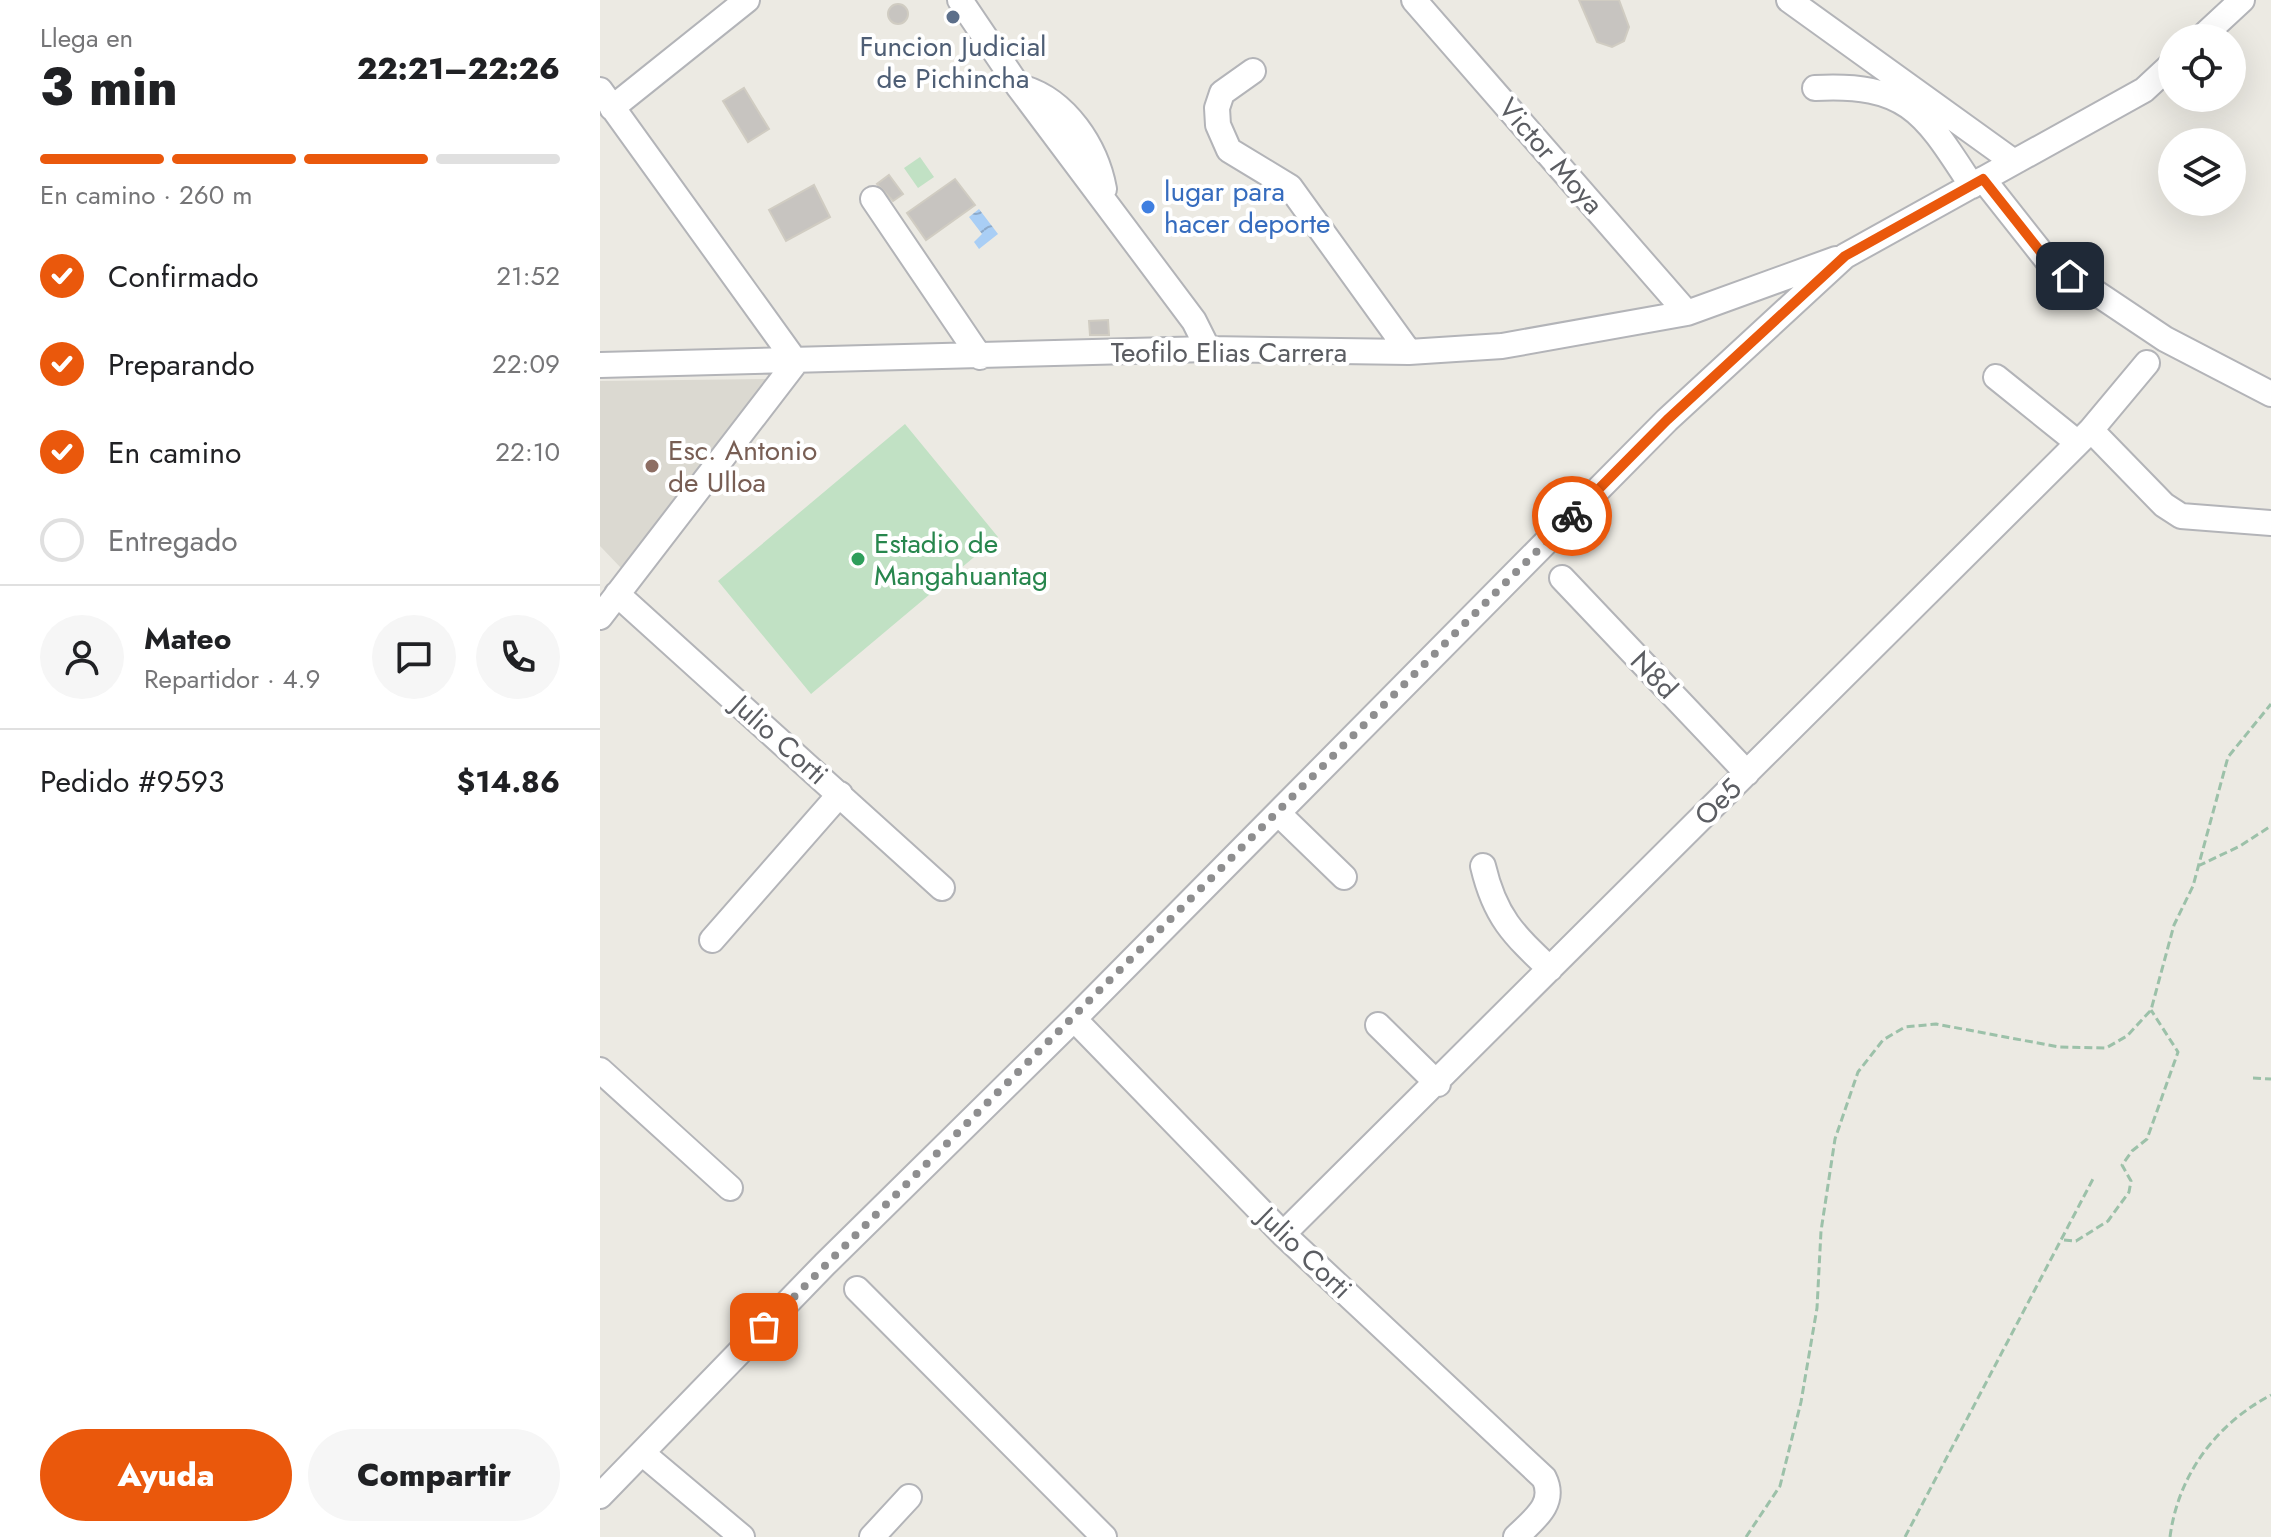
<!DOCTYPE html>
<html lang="es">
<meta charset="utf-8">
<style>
body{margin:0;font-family:Jost,sans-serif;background:#f6f6f6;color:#202124;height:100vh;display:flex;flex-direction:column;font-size:30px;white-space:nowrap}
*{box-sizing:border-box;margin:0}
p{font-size:26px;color:#757577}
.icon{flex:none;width:44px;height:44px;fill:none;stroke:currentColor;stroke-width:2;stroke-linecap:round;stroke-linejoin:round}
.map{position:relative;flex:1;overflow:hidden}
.details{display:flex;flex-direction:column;background:#fff;width:600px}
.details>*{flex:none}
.fabs{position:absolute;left:1558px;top:24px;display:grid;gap:16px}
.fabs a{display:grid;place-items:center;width:88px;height:88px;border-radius:50%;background:#fff;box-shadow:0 8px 32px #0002;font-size:40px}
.pin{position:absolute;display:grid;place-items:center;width:68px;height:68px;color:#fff;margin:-34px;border-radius:16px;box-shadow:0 4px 12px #0006}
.courier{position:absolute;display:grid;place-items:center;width:80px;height:80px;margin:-40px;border:6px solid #ea580c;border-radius:50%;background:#fff;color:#222;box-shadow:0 2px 10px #0007}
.headline em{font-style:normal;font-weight:800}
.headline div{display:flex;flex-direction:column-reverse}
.headline{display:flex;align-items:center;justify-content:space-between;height:136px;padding:0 40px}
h1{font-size:52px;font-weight:800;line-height:60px}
.bar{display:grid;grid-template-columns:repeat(4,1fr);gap:12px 8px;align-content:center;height:96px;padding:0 40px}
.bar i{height:10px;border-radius:6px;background:#e0e0e0}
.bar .active{background:#ea580c}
.bar p{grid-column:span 4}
.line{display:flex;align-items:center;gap:20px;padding:0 40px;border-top:2px solid #e0e0e0}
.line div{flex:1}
.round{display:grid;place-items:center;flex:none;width:84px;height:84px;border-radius:42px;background:#f6f6f6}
ol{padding:0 40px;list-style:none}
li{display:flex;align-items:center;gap:24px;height:88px}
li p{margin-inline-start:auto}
li .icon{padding:8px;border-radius:50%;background:#ea580c;color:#fff;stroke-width:4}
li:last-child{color:#757577}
li i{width:44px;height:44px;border:4px solid #e0e0e0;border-radius:50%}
.action{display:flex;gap:16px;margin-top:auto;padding:16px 40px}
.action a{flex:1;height:92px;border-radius:48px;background:#ea580c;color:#fff;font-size:32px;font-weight:800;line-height:92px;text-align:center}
.action a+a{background:#f6f6f6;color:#202124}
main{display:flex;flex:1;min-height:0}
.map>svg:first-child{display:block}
.education{fill:#dbd9d1}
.green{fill:#c1e1c4}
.water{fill:url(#water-waves)}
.building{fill:#c7c4c0;stroke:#d0ccc2;stroke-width:2}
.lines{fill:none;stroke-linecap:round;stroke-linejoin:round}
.minor-casing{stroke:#b3b4b8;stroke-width:28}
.path{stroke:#9cc1a9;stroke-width:3;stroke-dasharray:8 4;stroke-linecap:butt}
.minor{stroke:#fff;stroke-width:24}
.done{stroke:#8e8e8f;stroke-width:8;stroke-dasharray:0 14.4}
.route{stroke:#ea580c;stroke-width:10}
.service-dot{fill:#5c6f8a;stroke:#fff;stroke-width:3}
.shop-dot{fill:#3f7fe0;stroke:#fff;stroke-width:3}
.education-dot{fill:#8d6e63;stroke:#fff;stroke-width:3}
.leisure-dot{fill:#2e9e5b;stroke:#fff;stroke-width:3}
.labels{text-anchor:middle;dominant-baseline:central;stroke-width:8;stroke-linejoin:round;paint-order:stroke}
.service-label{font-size:28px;fill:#4e5e75;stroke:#fff}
.street-label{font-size:28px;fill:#5b5d62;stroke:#fff}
.shop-label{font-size:28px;fill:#366cbe;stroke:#fff;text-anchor:start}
.education-label{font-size:28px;fill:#785e54;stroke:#fff;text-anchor:start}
.leisure-label{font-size:28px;fill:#27864d;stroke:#fff;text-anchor:start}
</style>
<main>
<section class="details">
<div class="headline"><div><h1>3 min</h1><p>Llega en</p></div><em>22:21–22:26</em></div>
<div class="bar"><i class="active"></i><i class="active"></i><i class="active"></i><i></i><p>En camino · 260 m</p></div>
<ol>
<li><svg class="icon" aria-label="check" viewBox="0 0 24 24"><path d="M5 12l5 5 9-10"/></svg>Confirmado<p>21:52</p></li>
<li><svg class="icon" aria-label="check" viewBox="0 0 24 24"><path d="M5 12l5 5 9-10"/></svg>Preparando<p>22:09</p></li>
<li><svg class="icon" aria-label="check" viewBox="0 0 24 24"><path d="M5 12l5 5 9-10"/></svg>En camino<p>22:10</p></li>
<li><i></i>Entregado</li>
</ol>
<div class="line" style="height:144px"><a class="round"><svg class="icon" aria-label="person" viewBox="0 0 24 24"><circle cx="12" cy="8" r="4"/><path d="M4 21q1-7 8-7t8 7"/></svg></a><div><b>Mateo</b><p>Repartidor · 4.9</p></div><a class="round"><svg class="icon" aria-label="chat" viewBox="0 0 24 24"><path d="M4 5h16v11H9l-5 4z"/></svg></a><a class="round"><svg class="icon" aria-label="phone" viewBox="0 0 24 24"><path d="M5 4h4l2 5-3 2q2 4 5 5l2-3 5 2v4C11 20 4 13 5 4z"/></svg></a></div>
<div class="line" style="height:104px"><div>Pedido #9593</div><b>$14.86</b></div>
<div class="action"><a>Ayuda</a><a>Compartir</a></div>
</section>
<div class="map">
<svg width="1671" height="1537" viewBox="0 0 1671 1537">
<defs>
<pattern id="water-waves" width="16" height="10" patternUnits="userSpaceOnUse" patternTransform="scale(2)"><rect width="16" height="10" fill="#a9cef5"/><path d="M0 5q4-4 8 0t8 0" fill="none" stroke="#8daaca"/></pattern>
</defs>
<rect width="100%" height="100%" fill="#eceae3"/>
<!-- education -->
<path class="education" d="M 166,379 L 168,387 L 22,569 L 0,546 L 0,381 Z"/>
<!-- green -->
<path class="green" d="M 320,157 L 334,177 L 318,188 L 304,168 Z
M 305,424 L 398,537 L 211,694 L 118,581 Z"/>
<!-- water -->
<path class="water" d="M 379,209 L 398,234 L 379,249 L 374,242 L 382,234 L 369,217 Z"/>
<!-- building -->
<path class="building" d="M 979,0 L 1019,0 L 1029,27 L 1024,41 L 1012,47 L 997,42 Z
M288 14a10 10 0 1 1 20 0a10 10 0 1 1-20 0Z
M 144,88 L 169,129 L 148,142 L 123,101 Z
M 289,175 L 303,194 L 293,201 L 277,184 Z
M 355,179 L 375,205 L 326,240 L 307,213 Z
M 214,185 L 230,217 L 186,241 L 169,210 Z
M 508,320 L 509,335 L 490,335 L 489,321 Z"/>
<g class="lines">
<!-- minor casing -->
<g class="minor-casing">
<path id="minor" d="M 360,0 L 418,86 L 594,321 L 608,349
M 814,0 L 1087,313
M 1189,0 L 1414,162
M 1601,38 L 1642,0
M 653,71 L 622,93 L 617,108 L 618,125 L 629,150 L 690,187 L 809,352
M 424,88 C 466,101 496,146 504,189
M 1215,88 C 1309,83 1325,114 1372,186
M 0,90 L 196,362 L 0,617
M 12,108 L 147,0
M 1383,179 L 1447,260 L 1565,339 L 1671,394
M 273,199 L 380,357
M 0,365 L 608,349 L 809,352 L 902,346 L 1087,313 L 1236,259
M 1396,377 L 1478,443
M 1491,430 L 1564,505 L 1581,516 L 1671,523
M 962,578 L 1147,773
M 17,594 L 342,888
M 678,813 L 744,877
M 883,866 C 895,917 913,934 950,969
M 112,940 L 240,794
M 474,1019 L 683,1234 L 944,1478 C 957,1504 933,1520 916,1537
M 778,1025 L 838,1084
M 0,1070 L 130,1188
M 683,1234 L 1491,430 L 1547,363
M 257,1289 L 504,1537
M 42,1453 L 142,1537
M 0,1496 L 225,1264 L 474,1019 L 1067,420 L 1245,256 L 1544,90 L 1572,64
M 272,1537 L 309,1497"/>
</g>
<!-- path -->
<path class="path" d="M 1598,866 L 1640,846 L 1671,826
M 1653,1078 L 1671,1079
M 1464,1240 L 1476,1241 L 1508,1221 L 1529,1192 L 1531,1181 L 1522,1165 L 1532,1151 L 1547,1139 L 1578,1052 L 1551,1010
M 1146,1537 L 1180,1486 L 1201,1402 L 1217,1308 L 1221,1231 L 1235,1139 L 1258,1072 L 1283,1040 L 1305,1027 L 1336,1024 L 1459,1047 L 1506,1048 L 1527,1036 L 1551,1010 L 1574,925 L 1593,886 L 1628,757 L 1671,704
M 1305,1537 L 1493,1179
M 1570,1537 C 1578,1475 1616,1424 1671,1395"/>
<!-- minor -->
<use href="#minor" class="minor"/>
</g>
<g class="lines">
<!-- done -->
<path class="done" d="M 164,1327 L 972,516"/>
<!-- route -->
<path class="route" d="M 972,516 L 1067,420 L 1245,256 L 1383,179 L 1447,260 L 1470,276"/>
</g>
<!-- markers -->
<circle class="service-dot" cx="353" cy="17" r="8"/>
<circle class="shop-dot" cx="548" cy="207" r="8"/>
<circle class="education-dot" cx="52" cy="466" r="8"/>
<circle class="leisure-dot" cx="258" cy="559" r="8"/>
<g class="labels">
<!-- service labels -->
<g class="service-label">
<text x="353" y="46">Funcion Judicial<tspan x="353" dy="32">de Pichincha</tspan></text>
</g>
<!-- street labels -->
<g class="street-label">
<text transform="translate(951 156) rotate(49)">Victor Moya</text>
<text x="629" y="352">Teofilo Elias Carrera</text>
<text transform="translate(1054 675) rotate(46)">N8d</text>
<text transform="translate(180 740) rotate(42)">Julio Corti</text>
<text transform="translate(1118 802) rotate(-45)">Oe5</text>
<text transform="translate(705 1253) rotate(44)">Julio Corti</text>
</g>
<!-- shop labels -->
<g class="shop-label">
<text x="564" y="191">lugar para<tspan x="564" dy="32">hacer deporte</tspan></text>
</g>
<!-- education labels -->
<g class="education-label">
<text x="68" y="450">Esc. Antonio<tspan x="68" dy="32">de Ulloa</tspan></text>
</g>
<!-- leisure labels -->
<g class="leisure-label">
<text x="274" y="543">Estadio de<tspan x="274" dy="32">Mangahuantag</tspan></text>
</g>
</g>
</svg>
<div class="fabs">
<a><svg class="icon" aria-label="locate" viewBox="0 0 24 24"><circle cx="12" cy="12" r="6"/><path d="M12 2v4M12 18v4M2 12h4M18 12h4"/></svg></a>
<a><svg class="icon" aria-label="layers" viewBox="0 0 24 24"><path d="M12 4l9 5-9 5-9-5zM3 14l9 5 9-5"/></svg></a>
</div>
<div class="pin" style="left:164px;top:1327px;background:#ea580c"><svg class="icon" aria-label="bag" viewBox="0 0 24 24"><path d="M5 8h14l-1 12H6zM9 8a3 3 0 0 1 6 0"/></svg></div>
<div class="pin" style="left:1470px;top:276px;background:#1f2937"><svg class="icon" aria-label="home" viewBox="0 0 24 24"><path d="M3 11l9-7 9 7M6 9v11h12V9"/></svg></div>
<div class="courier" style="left:972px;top:516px"><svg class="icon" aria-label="bike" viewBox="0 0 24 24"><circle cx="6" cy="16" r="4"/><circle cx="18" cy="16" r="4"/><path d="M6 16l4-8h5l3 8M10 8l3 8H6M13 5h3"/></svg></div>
</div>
</main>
